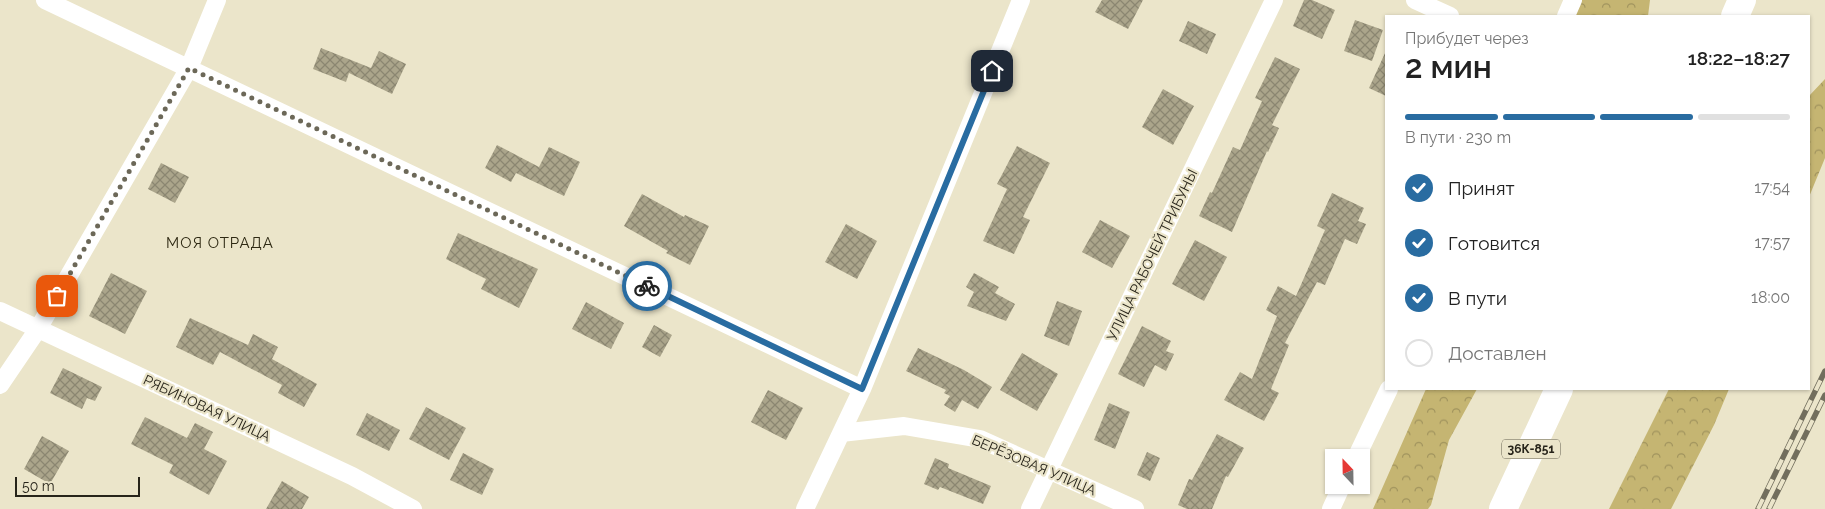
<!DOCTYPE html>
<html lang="ru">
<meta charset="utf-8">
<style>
body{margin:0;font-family:Raleway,sans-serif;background:#f6f6f6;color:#222;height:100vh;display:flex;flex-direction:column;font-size:19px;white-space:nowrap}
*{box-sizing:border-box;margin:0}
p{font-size:16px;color:#767676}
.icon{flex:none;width:28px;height:28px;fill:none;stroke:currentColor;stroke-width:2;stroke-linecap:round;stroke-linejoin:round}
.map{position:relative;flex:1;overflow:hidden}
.sheet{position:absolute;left:1385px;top:15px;width:425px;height:375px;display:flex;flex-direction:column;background:#fff;border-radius:0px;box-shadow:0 1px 4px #0004}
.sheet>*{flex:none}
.needle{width:32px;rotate:338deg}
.controls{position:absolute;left:1325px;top:449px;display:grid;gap:10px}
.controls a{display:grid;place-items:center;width:45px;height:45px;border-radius:0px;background:#fff;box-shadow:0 1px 4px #0004;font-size:25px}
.scale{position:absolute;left:15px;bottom:12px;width:125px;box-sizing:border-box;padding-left:5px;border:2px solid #27241a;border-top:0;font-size:14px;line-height:18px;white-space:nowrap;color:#27241a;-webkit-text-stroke:4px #ebe5ca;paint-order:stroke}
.pin{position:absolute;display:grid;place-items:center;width:42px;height:42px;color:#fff;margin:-21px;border-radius:10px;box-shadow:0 2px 8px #0006}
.courier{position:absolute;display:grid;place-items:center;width:50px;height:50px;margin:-25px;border:4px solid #296ca1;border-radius:50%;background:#fff;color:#222;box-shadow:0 1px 6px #0007}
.summary em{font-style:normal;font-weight:600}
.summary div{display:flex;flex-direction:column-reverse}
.summary{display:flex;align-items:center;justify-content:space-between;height:85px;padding:0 20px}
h1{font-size:32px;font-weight:600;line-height:38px}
.bar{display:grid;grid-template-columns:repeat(4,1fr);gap:8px 5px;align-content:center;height:60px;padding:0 20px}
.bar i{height:6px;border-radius:4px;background:#e0e0e0}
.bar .on{background:#296ca1}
.bar p{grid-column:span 4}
ol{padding:0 20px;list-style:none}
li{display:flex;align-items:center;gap:15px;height:55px}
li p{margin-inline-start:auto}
li .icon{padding:5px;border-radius:50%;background:#296ca1;color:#fff;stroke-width:4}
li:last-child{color:#767676}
li i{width:28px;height:28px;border:2px solid #e0e0e0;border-radius:50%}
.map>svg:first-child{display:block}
.forest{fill:url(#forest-crowns)}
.building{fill:url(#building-cross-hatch)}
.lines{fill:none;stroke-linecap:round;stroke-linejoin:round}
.minor{stroke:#fff;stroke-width:18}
.primary{stroke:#fff;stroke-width:28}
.rail-casing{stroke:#726e5d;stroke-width:5.5}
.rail{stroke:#ebe5ca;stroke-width:4;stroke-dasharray:11;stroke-linecap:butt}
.done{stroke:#6c6858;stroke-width:5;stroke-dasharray:0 9}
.route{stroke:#296ca1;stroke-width:6}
.labels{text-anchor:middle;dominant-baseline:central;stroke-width:4.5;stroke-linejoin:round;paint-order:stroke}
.shield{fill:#ebe5ca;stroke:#625e4f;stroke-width:1}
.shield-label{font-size:12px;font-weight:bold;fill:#27241a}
.street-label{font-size:14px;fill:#27241a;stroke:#ebe5ca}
.neighbourhood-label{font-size:15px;letter-spacing:1px;fill:#2e2913;stroke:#ebe5ca}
</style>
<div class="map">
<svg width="1825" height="509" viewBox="0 0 1825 509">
<defs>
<pattern id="forest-crowns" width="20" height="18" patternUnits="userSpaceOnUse" patternTransform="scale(1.25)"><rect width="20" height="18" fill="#c5b572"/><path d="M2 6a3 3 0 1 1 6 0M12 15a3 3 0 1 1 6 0" fill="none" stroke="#a0935d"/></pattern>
<pattern id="building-cross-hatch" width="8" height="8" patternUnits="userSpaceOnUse" patternTransform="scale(1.25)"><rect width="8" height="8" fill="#aba58b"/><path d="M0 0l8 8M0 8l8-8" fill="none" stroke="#8b8671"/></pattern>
</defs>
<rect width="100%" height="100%" fill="#ebe5ca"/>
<!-- forest -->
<path class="forest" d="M 1582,0 L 1650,0 L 1648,16 L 1575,16 Z
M 1825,79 L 1825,158 L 1809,197 L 1809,96 Z
M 1426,389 L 1477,389 L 1449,440 L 1431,505 L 1428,509 L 1373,509 Z
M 1669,389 L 1729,389 L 1714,425 L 1671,509 L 1609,509 Z"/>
<!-- building -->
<path class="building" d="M 1102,0 L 1143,0 L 1128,29 L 1095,12 Z
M 1304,0 L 1312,0 L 1335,10 L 1322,39 L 1293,26 Z
M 1355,20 L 1383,30 L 1372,61 L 1344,51 Z
M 1188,21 L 1216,34 L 1207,54 L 1179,41 Z
M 321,48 L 371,68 L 379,51 L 406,64 L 392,94 L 349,73 L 346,82 L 313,69 Z
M 1386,51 L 1386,96 L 1369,88 Z
M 1275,57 L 1300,69 L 1272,125 L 1279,128 L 1268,152 L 1267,151 L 1232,232 L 1199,216 L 1210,192 L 1212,193 L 1233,147 L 1240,150 L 1262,101 L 1255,98 Z
M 1163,89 L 1194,106 L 1173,145 L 1142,127 Z
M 497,145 L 539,167 L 549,147 L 580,162 L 564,196 L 516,173 L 511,182 L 485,168 Z
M 1017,146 L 1050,163 L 1023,217 L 1030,220 L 1014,254 L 983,241 L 1007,189 L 997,184 Z
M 161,163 L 189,177 L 175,203 L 148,189 Z
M 1332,193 L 1364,208 L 1358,221 L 1366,224 L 1357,244 L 1345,239 L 1325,285 L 1317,282 L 1285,343 L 1289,345 L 1271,389 L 1279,393 L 1264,421 L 1224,400 L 1240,372 L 1252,379 L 1277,316 L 1266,310 L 1278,286 L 1296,296 L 1325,230 L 1317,226 Z
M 642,194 L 684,217 L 685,215 L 709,226 L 690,265 L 666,253 L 668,251 L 624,226 Z
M 1100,220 L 1130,236 L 1112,268 L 1082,252 Z
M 846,224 L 877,241 L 857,279 L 825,262 Z
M 458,233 L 538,269 L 519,308 L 481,289 L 486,279 L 446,259 Z
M 1195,240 L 1227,257 L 1204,301 L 1172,284 Z
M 111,273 L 147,291 L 125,334 L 89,316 Z
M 974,273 L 999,287 L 995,293 L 1015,304 L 1006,321 L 967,306 L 974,292 L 966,287 Z
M 1057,301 L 1082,311 L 1069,346 L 1044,336 Z
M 586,302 L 624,323 L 611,349 L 572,329 Z
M 190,318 L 248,345 L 253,334 L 278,347 L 272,359 L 317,384 L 304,407 L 278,393 L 282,385 L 220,352 L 213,365 L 176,347 Z
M 654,325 L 672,335 L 660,357 L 642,347 Z
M 1142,326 L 1171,341 L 1166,351 L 1174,354 L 1166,371 L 1155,365 L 1144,387 L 1118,374 Z
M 918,348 L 964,370 L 992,387 L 978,409 L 962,400 L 955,412 L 944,405 L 950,396 L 944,393 L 946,390 L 906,371 Z
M 1022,353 L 1058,374 L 1037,411 L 1000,390 Z
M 63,368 L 102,387 L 95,401 L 87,398 L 82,409 L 50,393 Z
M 768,390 L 803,408 L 786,440 L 751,422 Z
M 1109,403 L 1130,412 L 1115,449 L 1094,440 Z
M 426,407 L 466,428 L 449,460 L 409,439 Z
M 367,413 L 400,430 L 389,451 L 356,435 Z
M 145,417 L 187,438 L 195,423 L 213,432 L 204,449 L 227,461 L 209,495 L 169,473 L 173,465 L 131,444 Z
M 1217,434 L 1244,448 L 1228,477 L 1226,476 L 1212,509 L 1187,509 L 1178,505 L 1189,479 L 1192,480 Z
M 42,436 L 69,451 L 50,484 L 24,469 Z
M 1147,452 L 1160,458 L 1150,481 L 1137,475 Z
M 463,453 L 494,469 L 482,495 L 450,480 Z
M 935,458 L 949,464 L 948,468 L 991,486 L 983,504 L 940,487 L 938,490 L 924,484 Z
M 282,481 L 309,497 L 302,509 L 266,509 Z"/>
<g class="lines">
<!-- minor -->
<path class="minor" d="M 45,0 L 862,389
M 1415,0 L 1450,16
M 1566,16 L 1573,0
M 0,311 L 352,476 L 413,509
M 0,385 L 38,329 L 189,68 L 217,0
M 841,433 L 904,426 L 980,439 L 1135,509
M 1356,458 L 1389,389
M 805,509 L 862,389 L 1021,0
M 1030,509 L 1274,0
M 1331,509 L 1342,485"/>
<!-- primary -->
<path class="primary" d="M 1735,16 L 1742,0
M 1503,509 L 1559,389"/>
<!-- rail casing -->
<g class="rail-casing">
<path id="rail" d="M 1758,509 L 1825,371
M 1769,509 L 1825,395"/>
</g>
<!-- rail -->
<use href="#rail" class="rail"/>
</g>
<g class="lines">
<!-- done -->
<path class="done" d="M 57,296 L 189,68 L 647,286"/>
<!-- route -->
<path class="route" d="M 647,286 L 862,389 L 992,71"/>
</g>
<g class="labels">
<!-- shield labels -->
<rect class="shield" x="1502" y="439.5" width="58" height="19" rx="4"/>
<g class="shield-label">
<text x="1531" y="449">36К-851</text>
</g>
<!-- street labels -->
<g class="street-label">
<text transform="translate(1152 255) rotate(-64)">УЛИЦА РАБОЧЕЙ ТРИБУНЫ</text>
<text transform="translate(207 408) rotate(25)">РЯБИНОВАЯ УЛИЦА</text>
<text transform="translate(1034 465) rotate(23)">БЕРЁЗОВАЯ УЛИЦА</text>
</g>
<!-- neighbourhood labels -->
<g class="neighbourhood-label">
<text x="220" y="243">МОЯ ОТРАДА</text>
</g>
</g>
</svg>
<div class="controls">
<a><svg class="needle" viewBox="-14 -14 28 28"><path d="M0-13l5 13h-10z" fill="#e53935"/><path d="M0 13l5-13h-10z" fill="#767676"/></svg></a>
</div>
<div class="scale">50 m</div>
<div class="pin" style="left:57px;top:296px;background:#ea580c"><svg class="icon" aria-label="bag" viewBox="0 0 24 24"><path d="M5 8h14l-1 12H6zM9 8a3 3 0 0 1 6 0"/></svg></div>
<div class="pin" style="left:992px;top:71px;background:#1f2937"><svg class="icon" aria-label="home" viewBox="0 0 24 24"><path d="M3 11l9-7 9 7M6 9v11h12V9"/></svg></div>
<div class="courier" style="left:647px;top:286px"><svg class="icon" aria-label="bike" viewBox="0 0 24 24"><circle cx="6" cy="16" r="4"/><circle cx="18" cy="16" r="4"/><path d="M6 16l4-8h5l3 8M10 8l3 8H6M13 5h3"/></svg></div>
<section class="sheet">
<div class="summary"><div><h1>2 мин</h1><p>Прибудет через</p></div><em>18:22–18:27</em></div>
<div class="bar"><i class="on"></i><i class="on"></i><i class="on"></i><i></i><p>В пути · 230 m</p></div>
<ol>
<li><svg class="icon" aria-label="check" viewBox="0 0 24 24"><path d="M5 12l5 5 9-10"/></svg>Принят<p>17:54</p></li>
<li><svg class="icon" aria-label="check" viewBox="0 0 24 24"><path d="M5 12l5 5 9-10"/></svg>Готовится<p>17:57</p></li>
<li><svg class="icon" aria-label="check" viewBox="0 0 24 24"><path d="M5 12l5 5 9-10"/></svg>В пути<p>18:00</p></li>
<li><i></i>Доставлен</li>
</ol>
</section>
</div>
